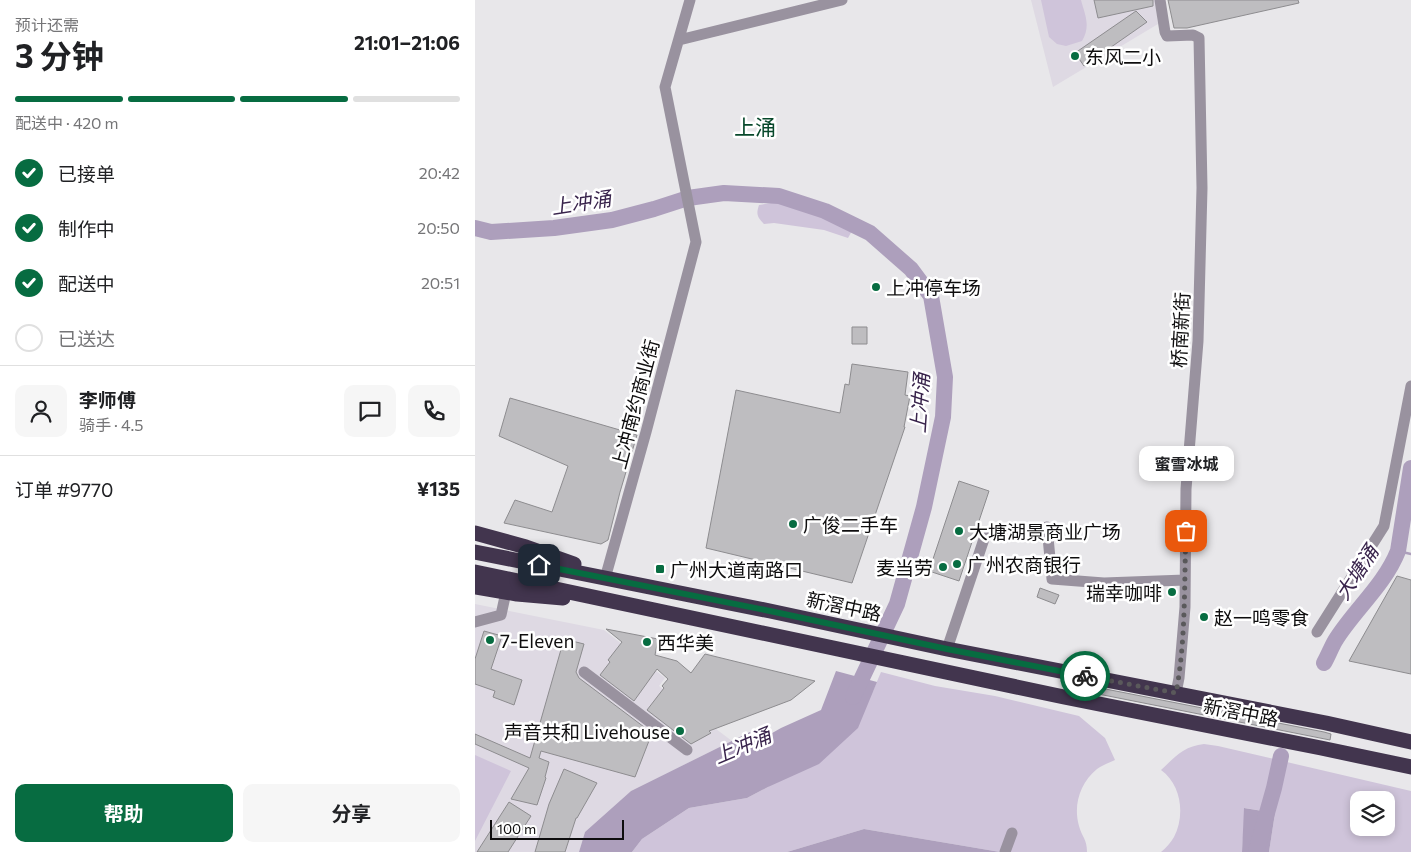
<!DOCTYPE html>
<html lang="zh">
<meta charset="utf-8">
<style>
body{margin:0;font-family:Commissioner,"Noto Sans SC",sans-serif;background:#f6f6f6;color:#202124;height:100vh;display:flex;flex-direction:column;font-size:19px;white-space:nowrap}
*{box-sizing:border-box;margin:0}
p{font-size:16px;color:#757577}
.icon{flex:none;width:28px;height:28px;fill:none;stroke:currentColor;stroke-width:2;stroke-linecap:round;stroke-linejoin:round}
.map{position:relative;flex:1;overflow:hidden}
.sheet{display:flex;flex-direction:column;background:#fff;width:475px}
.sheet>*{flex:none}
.buttons{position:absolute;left:875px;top:791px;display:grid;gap:10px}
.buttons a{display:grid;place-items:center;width:45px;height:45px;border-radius:10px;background:#fff;box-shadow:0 2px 8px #0003;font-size:25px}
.scale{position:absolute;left:15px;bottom:12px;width:134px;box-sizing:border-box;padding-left:5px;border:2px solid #0e0d0e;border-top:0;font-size:14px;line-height:18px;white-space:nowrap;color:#0e0d0e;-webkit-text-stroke:4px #fff;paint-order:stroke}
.pin{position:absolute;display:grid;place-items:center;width:42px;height:42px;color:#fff;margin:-21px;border-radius:10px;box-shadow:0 2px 8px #0006}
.courier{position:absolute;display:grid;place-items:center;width:50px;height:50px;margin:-25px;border:4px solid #076c41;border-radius:50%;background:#fff;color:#222;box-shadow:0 1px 6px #0007}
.bubble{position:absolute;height:35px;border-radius:10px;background:#fff;box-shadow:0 2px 8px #0003;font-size:16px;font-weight:700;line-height:35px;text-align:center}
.head em{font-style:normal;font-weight:700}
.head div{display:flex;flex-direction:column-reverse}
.head{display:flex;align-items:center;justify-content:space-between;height:85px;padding:0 15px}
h1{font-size:32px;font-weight:700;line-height:38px}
.bar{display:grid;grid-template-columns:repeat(4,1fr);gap:8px 5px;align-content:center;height:60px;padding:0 15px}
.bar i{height:6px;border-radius:4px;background:#e0e0e0}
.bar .selected{background:#076c41}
.bar p{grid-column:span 4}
.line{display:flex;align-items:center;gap:12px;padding:0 15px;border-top:1px solid #e0e0e0}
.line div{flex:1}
.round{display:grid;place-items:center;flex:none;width:52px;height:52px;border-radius:10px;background:#f6f6f6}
ol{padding:0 15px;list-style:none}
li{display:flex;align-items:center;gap:15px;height:55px}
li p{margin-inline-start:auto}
li .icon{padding:5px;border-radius:50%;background:#076c41;color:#fff;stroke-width:4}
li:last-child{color:#757577}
li i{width:28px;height:28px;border:2px solid #e0e0e0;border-radius:50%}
.primary-button{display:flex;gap:10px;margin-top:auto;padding:10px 15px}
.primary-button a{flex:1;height:58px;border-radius:10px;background:#076c41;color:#fff;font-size:20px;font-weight:700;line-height:58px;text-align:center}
.primary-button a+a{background:#f6f6f6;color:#202124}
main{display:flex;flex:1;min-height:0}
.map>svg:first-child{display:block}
.built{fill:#ded9e3}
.green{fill:#cfc4da;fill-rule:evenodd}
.water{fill:#ad9fbc}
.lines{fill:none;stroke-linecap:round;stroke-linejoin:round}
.stream{stroke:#ad9fbc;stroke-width:2.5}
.river{stroke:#ad9fbc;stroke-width:16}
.building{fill:#bebdc0;stroke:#8d8c8f}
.minor{stroke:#99929f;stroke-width:11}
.highway{stroke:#42354e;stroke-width:15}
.done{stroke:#5a595b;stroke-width:5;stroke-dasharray:0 9}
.route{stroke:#076c41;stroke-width:6}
.poi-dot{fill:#076c41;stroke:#fff;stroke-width:2}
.labels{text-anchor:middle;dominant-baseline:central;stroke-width:5;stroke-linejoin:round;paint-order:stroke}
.poi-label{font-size:19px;fill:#0e0d0e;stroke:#fff;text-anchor:start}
.street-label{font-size:19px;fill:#0e0d0e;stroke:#fff}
.water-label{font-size:20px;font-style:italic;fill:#39244c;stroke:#fff}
.quarter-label{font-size:21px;fill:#07482b;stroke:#fff}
</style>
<main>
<section class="sheet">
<div class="head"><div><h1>3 分钟</h1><p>预计还需</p></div><em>21:01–21:06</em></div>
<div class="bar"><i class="selected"></i><i class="selected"></i><i class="selected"></i><i></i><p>配送中 · 420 m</p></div>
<ol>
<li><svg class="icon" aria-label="check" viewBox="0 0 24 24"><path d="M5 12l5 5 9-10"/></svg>已接单<p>20:42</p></li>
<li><svg class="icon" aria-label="check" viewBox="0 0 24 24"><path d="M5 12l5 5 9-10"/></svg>制作中<p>20:50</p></li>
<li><svg class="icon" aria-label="check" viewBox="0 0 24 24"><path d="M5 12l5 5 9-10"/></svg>配送中<p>20:51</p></li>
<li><i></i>已送达</li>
</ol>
<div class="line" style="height:90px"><a class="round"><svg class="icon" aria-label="person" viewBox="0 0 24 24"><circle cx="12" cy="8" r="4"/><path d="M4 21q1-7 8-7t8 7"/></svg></a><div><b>李师傅</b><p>骑手 · 4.5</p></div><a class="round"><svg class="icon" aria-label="chat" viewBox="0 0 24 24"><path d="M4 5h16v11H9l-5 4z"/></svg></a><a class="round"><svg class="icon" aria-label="phone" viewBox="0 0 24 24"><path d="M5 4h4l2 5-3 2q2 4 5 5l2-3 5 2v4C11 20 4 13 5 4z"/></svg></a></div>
<div class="line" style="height:65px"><div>订单 #9770</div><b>¥135</b></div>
<div class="primary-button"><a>帮助</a><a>分享</a></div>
</section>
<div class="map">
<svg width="936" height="852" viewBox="0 0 936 852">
<rect width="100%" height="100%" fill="#e8e7ea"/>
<!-- built -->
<path class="built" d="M 556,0 L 680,0 L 683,24 L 578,87 Z
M 0,604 L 129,630 L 190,678 L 184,686 L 257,741 L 156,791 L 110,832 L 104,852 L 0,852 Z"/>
<!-- green -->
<path class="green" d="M 566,0 L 606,0 C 610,15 616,26 607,41 L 591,46 L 582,44 L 574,37 Z
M 302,202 L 355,218 L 378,229 L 373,238 L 349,230 L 299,223 L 289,224 C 282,217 281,214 284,205 Z
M 406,672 L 460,686 L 520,696 L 604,716 L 630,738 L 640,760 C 634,763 627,765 622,769 C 605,783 598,805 604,826 C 607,837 612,839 612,852 L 525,852 L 389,829 L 312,852 L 157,852 L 167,839 L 214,808 L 272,798 L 293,787 L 398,691 Z
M 729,744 L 743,746 L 936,791 L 936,852 L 794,852 L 800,813 L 770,808 L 767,852 L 686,852 C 691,848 696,842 699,837 C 710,816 707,785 686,770 C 700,757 709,746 729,744 ZM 884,800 L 911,800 L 911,828 L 884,828 Z
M 0,755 L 36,771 L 0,841 Z"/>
<!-- water -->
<path class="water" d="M 361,671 L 402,682 L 383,728 L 344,764 L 293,787 L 272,798 L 214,808 L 167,839 L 157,852 L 104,852 L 110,832 L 156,791 L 275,732 L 281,742 L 306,728 L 346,710 Z
M 769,808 L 800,813 L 794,852 L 767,852 Z
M 389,829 L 525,852 L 312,852 Z"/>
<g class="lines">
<!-- stream -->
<path class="stream" d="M 923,551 L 936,554"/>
<!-- river -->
<path class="river" d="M 0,228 L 16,232 L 79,228 L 137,220 L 179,209 L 213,198 L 249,193 L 304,196 L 350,211 L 395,233 L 436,269 L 456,296 L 470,377 L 468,417 L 449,507 L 422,604 L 378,697
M 849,663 C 853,656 856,648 860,641 C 879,610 909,586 923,551 L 936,468
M 781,852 L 799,788 L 806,756"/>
</g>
<!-- building -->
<path class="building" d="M 619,0 L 678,0 L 678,6 L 623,18 Z
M 693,0 L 823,0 L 824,3 L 712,28 L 699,28 Z
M 661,11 L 672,22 L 609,66 L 600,53 Z
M 377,327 L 392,327 L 392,344 L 377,344 Z
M 377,364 L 433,372 L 430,395 L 435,396 L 429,427 L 430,427 L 377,583 L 231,548 L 261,390 L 365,413 L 370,384 L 374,385 Z
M 35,398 L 162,435 L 145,492 L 133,540 L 126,544 L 29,523 L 40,500 L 77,512 L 93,466 L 24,436 Z
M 484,481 L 514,491 L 484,581 L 454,571 Z
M 922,576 L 936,580 L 936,674 L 874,661 Z
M 565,588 L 584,595 L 580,604 L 562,597 Z
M 131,629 L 183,639 L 180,655 L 202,661 L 216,673 L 230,654 L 340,681 L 316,700 L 234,731 L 236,733 L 216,744 L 172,710 L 189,688 L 187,686 L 193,679 L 182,669 L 159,701 L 125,675 L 135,662 L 133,660 L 147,642 Z
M 9,631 L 27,636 L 16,669 L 47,680 L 39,705 L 18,697 L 20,691 L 0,684 L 0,659 Z
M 89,639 L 109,644 L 101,672 L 104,678 L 177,733 L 160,777 L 66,751 L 64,758 L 74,762 L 70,777 L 71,778 L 62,805 L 36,799 L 54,768 L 0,744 L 0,734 L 55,758 Z
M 600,683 L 849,732 L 856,734 L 855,740 L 598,689 Z
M 89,769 L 122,783 L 102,818 L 101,818 L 90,852 L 60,852 L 74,804 Z
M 34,802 L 56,816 L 33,852 L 2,852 Z"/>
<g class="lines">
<!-- minor -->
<path class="minor" d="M 685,0 L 690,32 L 692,36 L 718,35 L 724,38 L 727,188 L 723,341 L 711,489 L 710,607 L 704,678 L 701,693
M 204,40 L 367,0
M 572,527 L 577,579 L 629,583 L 710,580
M 131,575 L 171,432 L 221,242 L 190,87 L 215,0
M 0,622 L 26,615 L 31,592
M 842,632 L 909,526 L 936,386
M 472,649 L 511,533
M 109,672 L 212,750
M 530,852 L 537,833"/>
<!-- highway -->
<path class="highway" d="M 0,533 L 51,547 L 99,564
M 0,552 L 295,611 L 472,649 L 851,723 L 936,742
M 0,572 L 589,697 L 846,748 L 936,767
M 0,587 L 42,594 L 88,598"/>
</g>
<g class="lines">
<!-- done -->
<path class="done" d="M 610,676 L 701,693 C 711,640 709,585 711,531"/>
<!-- route -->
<path class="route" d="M 64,565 L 295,611 L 472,649 L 610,676"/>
</g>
<!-- markers -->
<g class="poi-dot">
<circle cx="600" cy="56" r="5"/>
<circle cx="401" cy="287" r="5"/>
<circle cx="318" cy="524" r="5"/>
<circle cx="484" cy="531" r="5"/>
<circle cx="482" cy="564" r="5"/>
<circle cx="468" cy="567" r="5"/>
<rect x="180" y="564" width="10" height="10" rx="2.5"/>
<circle cx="697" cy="592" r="5"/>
<circle cx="729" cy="617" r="5"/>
<circle cx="15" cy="640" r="5"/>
<circle cx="172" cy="642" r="5"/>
<circle cx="205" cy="731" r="5"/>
</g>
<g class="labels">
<!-- poi labels -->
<g class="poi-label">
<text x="610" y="56">东风二小</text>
<text x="411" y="287">上冲停车场</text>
<text x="328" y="524">广俊二手车</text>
<text x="494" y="531">大塘湖景商业广场</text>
<text x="492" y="564">广州农商银行</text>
<text x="458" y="567" text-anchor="end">麦当劳</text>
<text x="195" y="569">广州大道南路口</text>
<text x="687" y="592" text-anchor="end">瑞幸咖啡</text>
<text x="739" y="617">赵一鸣零食</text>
<text x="25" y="640">7-Eleven</text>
<text x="182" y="642">西华美</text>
<text x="195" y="731" text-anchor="end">声音共和 Livehouse</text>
</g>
<!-- street labels -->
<g class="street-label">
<text transform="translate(705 330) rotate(-87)">桥南新街</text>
<text transform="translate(160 404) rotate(-75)">上冲南约商业街</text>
<text transform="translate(369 606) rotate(12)">新滘中路</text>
<text transform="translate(766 712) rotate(11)">新滘中路</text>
</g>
<!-- water labels -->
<g class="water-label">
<text transform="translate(106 202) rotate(-9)">上冲涌</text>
<text transform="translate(444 403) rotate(-86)">上冲涌</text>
<text transform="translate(881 572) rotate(-57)">大塘涌</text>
<text transform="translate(267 745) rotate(-23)">上冲涌</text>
</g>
<!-- quarter labels -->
<g class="quarter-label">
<text x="280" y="126">上涌</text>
</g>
</g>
</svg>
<div class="buttons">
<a><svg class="icon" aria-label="layers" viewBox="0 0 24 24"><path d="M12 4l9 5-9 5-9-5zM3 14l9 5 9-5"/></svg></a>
</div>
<div class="scale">100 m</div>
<div class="pin" style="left:711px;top:531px;background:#ea580c"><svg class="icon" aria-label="bag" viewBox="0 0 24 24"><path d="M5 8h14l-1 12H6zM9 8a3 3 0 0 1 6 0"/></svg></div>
<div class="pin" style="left:64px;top:565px;background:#1f2937"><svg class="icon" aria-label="home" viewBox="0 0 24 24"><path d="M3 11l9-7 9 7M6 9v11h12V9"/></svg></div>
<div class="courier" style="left:610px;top:676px"><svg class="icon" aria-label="bike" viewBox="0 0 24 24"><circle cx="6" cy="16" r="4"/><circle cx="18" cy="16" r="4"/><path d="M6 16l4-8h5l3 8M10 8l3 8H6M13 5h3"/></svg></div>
<div class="bubble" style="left:664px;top:446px;width:95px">蜜雪冰城</div>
</div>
</main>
